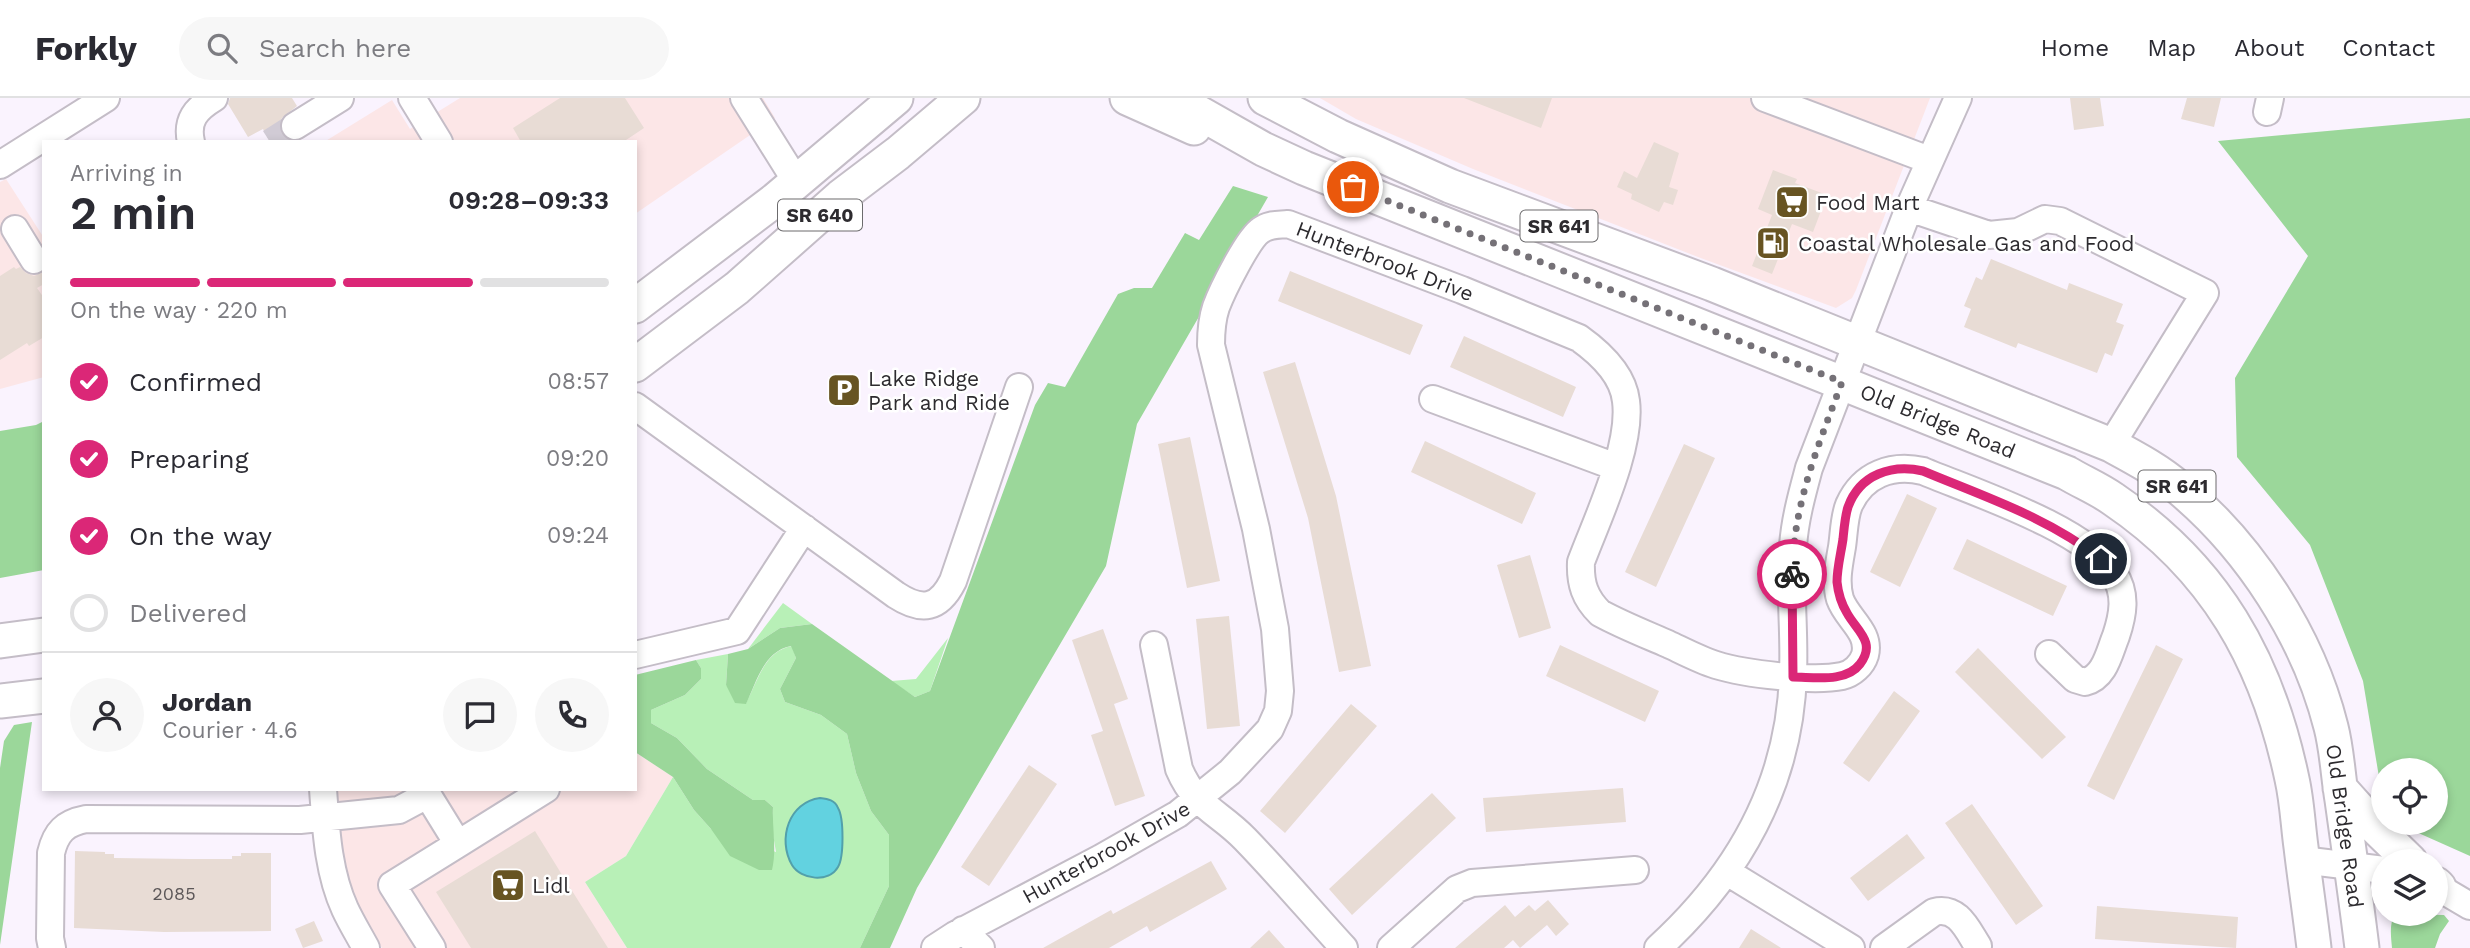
<!DOCTYPE html>
<meta charset="utf-8">
<style>
body{margin:0;font-family:"Work Sans",sans-serif;background:#f7f7f7;color:#2b2b33;height:100vh;display:flex;flex-direction:column;font-size:26px;white-space:nowrap}
*{box-sizing:border-box;margin:0}
p{font-size:23px;color:#7c7c81}
.icon{flex:none;width:38px;height:38px;fill:none;stroke:currentColor;stroke-width:2;stroke-linecap:round;stroke-linejoin:round}
.map{position:relative;flex:1;overflow:hidden}
.side{position:absolute;left:42px;top:42px;width:595px;height:651px;display:flex;flex-direction:column;background:#fff;border-radius:0px;box-shadow:0 4px 10px #0003}
.side>*{flex:none}
.controls{position:absolute;left:2371px;top:660px;display:grid;gap:14px}
.controls a{display:grid;place-items:center;width:77px;height:77px;border-radius:50%;background:#fff;box-shadow:0 4px 10px #0003;font-size:35px}
.pin{position:absolute;display:grid;place-items:center;width:60px;height:60px;color:#fff;margin:-30px;border:4px solid #fff;border-radius:50%;box-shadow:0 2px 7px #0007}
.courier{position:absolute;display:grid;place-items:center;width:70px;height:70px;margin:-35px;border:5px solid #db2777;border-radius:50%;background:#fff;color:#222;box-shadow:0 2px 9px #0007}
.overview em{font-style:normal;font-weight:600}
.overview div{display:flex;flex-direction:column-reverse}
.overview{display:flex;align-items:center;justify-content:space-between;height:119px;padding:0 28px}
h1{font-size:46px;font-weight:600;line-height:52px}
.bar{display:grid;grid-template-columns:repeat(4,1fr);gap:10px 7px;align-content:center;height:84px;padding:0 28px}
.bar i{height:9px;border-radius:5px;background:#e1e1e2}
.bar .selected{background:#db2777}
.bar p{grid-column:span 4}
.line{display:flex;align-items:center;gap:18px;padding:0 28px;border-top:2px solid #e1e1e2}
.line div{flex:1}
.round{display:grid;place-items:center;flex:none;width:74px;height:74px;border-radius:37px;background:#f7f7f7}
ol{padding:0 28px;list-style:none}
li{display:flex;align-items:center;gap:21px;height:77px}
li p{margin-inline-start:auto}
li .icon{padding:7px;border-radius:50%;background:#db2777;color:#fff;stroke-width:4}
li:last-child{color:#7c7c81}
li i{width:38px;height:38px;border:4px solid #e1e1e2;border-radius:50%}
header{display:flex;align-items:center;gap:42px;box-sizing:border-box;height:98px;padding:0 35px;background:#fff;border-bottom:2px solid #e1e1e2}
header strong{font-size:33px}
nav{display:flex;gap:38px;margin-inline-start:auto;font-size:24px}
.search{width:490px;height:63px;background:#f7f7f7;display:flex;align-items:center;gap:18px;box-sizing:border-box;padding:0 24px;border-radius:38px;color:#7c7c81;font-size:26px}
.map>svg:first-child{display:block}
.commercial{fill:#fce6e7}
.green{fill:#b8f0b7}
.forest{fill:#9bd79a}
.water{fill:#62d2e0;stroke:#52a0ab;stroke-width:2}
.building{fill:#e8dcd5}
.lines{fill:none;stroke-linecap:round;stroke-linejoin:round}
.minor-tunnel{stroke:#d1cbd5;stroke-width:26;stroke-dasharray:26 13;stroke-linecap:butt}
.minor-casing{stroke:#c4bdc7;stroke-width:30}
.major-casing{stroke:#c4bdc7;stroke-width:37}
.minor{stroke:#fff;stroke-width:26}
.major{stroke:#fff;stroke-width:33}
.done{stroke:#757177;stroke-width:7;stroke-dasharray:0 12.6}
.route{stroke:#db2777;stroke-width:9}
.labels{text-anchor:middle;dominant-baseline:central;stroke-width:5;stroke-linejoin:round;paint-order:stroke}
.number-label{font-size:18px;fill:#5c5758}
.shield{fill:#fff;stroke:#6c6b6d;stroke-width:2}
.shield-label{font-size:19px;font-weight:bold;fill:#2d2b2f}
.poi-label{font-size:21px;fill:#2d2b2f;stroke:#fff;text-anchor:start}
.street-label{font-size:21px;fill:#2d2b2f;stroke:#fff}
</style>
<header>
<strong>Forkly</strong>
<div class="search"><svg class="icon" aria-label="search" viewBox="0 0 24 24"><circle cx="10" cy="10" r="6"/><path d="M15 15l6 6"/></svg>Search here</div>
<nav><a>Home</a><a>Map</a><a>About</a><a>Contact</a></nav>
</header>
<div class="map">
<svg width="2470" height="850" viewBox="0 0 2470 850">
<rect width="100%" height="100%" fill="#faf3fe"/>
<!-- commercial -->
<path class="commercial" d="M 460,0 L 763,0 L 775,20 L 635,116 L 635,44 L 324,44 L 392,2 L 410,31 Z
M 1320,0 L 1930,0 L 1856,192 L 1852,200 L 1836,210 L 1698,159 L 1473,71 L 1356,21 Z
M 6,81 L 44,140 L 44,279 L 0,291 L 0,84 Z
M 635,654 L 673,679 L 626,758 L 585,784 L 627,850 L 382,850 L 359,812 L 344,769 L 333,691 L 635,691 Z"/>
<!-- green -->
<path class="green" d="M 783,505 L 812,526 L 780,530 L 748,551 Z
M 948,540 L 930,593 L 915,599 L 891,583 L 916,581 Z
M 792,548 L 796,560 L 780,591 L 785,604 L 821,617 L 847,636 L 856,675 L 871,713 L 889,737 L 889,788 L 860,850 L 627,850 L 585,784 L 626,758 L 673,679 L 694,712 L 711,731 L 776,754 L 772,731 L 773,709 L 765,702 L 753,702 L 707,671 L 677,640 L 651,625 L 651,612 L 685,597 L 701,581 L 701,570 L 696,562 L 728,556 L 726,587 L 746,605 C 758,583 764,553 792,548 Z"/>
<!-- forest -->
<path class="forest" d="M 2470,20 L 2470,758 L 2396,725 L 2436,724 L 2436,672 L 2384,672 L 2383,703 L 2363,583 L 2310,447 L 2237,359 L 2235,280 L 2308,158 L 2218,43 Z
M 1233,88 L 1268,99 L 1137,326 L 1106,468 L 917,790 L 890,850 L 860,850 L 889,788 L 889,737 L 871,713 L 856,675 L 847,636 L 821,617 L 785,604 L 780,591 L 796,560 L 791,548 C 764,553 757,583 746,606 L 735,605 L 726,587 L 728,556 L 748,551 L 780,530 L 812,526 L 915,599 L 930,593 L 1035,307 L 1048,285 L 1065,289 L 1118,196 L 1134,190 L 1152,190 L 1185,135 L 1199,142 Z
M 44,323 L 44,472 L 0,480 L 0,333 L 36,327 Z
M 696,562 L 701,570 L 701,581 L 685,597 L 651,612 L 651,625 L 677,640 L 707,671 L 753,702 L 765,702 L 773,709 C 772,731 777,751 772,772 L 759,772 L 730,758 L 711,731 L 694,712 L 673,679 L 635,654 L 635,577 Z
M 32,624 L 0,847 L 0,670 L 4,643 L 14,627 Z
M 2395,816 L 2444,817 L 2449,823 L 2440,836 L 2435,850 L 2392,850 C 2391,839 2389,825 2395,816 Z"/>
<!-- water -->
<path class="water" d="M 820,700 C 828,701 835,702 838,710 C 844,720 844,759 838,769 C 829,785 801,782 792,767 C 777,741 789,704 820,700 Z"/>
<!-- building -->
<path class="building" d="M 230,0 L 292,0 L 297,8 L 282,20 L 279,28 L 282,37 L 290,43 L 270,44 L 263,31 L 248,39 L 228,6 Z
M 560,0 L 625,0 L 644,30 L 623,44 L 521,44 L 513,30 Z
M 1464,0 L 1552,0 L 1541,30 Z
M 2070,0 L 2100,0 L 2104,28 L 2074,32 Z
M 2187,0 L 2221,0 L 2214,29 L 2181,21 Z
M 1654,44 L 1679,55 L 1669,89 L 1678,92 L 1673,107 L 1664,104 L 1659,114 L 1631,101 L 1632,96 L 1617,89 L 1624,73 L 1637,80 Z
M 1773,72 L 1797,81 L 1795,85 L 1827,97 L 1813,134 L 1792,126 L 1772,176 L 1752,168 L 1772,117 L 1758,111 Z
M 1991,161 L 2067,192 L 2069,185 L 2123,206 L 2116,224 L 2124,227 L 2112,258 L 2105,255 L 2097,275 L 2018,245 L 2016,250 L 1964,229 L 1971,211 L 1964,208 L 1976,179 L 1982,182 Z
M 14,169 L 16,171 L 20,169 L 26,175 L 34,178 L 44,174 L 44,186 L 37,190 L 44,200 L 44,239 L 29,248 L 27,245 L 0,262 L 0,178 Z
M 1290,173 L 1423,227 L 1410,257 L 1278,203 Z
M 1464,238 L 1576,289 L 1563,319 L 1450,269 Z
M 1295,264 L 1336,398 L 1371,568 L 1339,574 L 1308,420 L 1263,274 Z
M 1190,339 L 1220,483 L 1187,490 L 1158,346 Z
M 1425,343 L 1536,395 L 1522,426 L 1411,374 Z
M 1684,346 L 1715,360 L 1656,489 L 1625,474 Z
M 1907,396 L 1937,410 L 1900,489 L 1870,474 Z
M 1967,441 L 2067,488 L 2053,518 L 1953,471 Z
M 1530,457 L 1551,530 L 1519,540 L 1497,467 Z
M 1229,518 L 1240,628 L 1207,631 L 1196,521 Z
M 1103,531 L 1128,601 L 1114,606 L 1145,698 L 1115,708 L 1091,637 L 1103,633 L 1072,542 Z
M 1560,547 L 1659,593 L 1645,624 L 1546,578 Z
M 2156,547 L 2183,561 L 2114,702 L 2087,688 Z
M 1978,550 L 2066,639 L 2042,661 L 1955,574 Z
M 1894,593 L 1920,613 L 1869,684 L 1843,665 Z
M 1351,606 L 1377,628 L 1285,735 L 1260,713 Z
M 1029,667 L 1057,686 L 989,788 L 961,769 Z
M 1623,690 L 1626,724 L 1486,734 L 1483,700 Z
M 1432,695 L 1456,720 L 1352,817 L 1329,791 Z
M 1972,706 L 2043,808 L 2016,827 L 1945,725 Z
M 535,733 L 564,780 L 608,850 L 471,850 L 436,794 Z
M 1907,736 L 1925,760 L 1868,803 L 1850,780 Z
M 75,753 L 105,754 L 105,756 L 114,756 L 114,760 L 190,761 L 232,761 L 232,758 L 241,758 L 241,755 L 271,755 L 271,833 L 164,834 L 74,830 Z
M 1211,763 L 1227,791 L 1150,834 L 1147,828 L 1109,850 L 1043,850 L 1111,812 L 1113,816 Z
M 1548,802 L 1569,826 L 1556,838 L 1547,827 L 1520,850 L 1513,842 L 1504,850 L 1455,850 L 1505,807 L 1515,819 L 1529,807 L 1535,813 Z
M 2097,808 L 2238,819 L 2236,850 L 2095,841 Z
M 314,823 L 323,843 L 303,850 L 295,831 Z
M 1751,831 L 1781,850 L 1739,850 Z
M 1269,832 L 1285,850 L 1250,850 Z"/>
<g class="lines">
<!-- minor-tunnel -->
<path class="minor-tunnel" d="M 270,44 L 295,28"/>
<!-- minor casing -->
<g class="minor-casing">
<path id="minor" d="M 412,0 L 439,44
M 744,0 L 796,83
M 1765,0 L 1929,62
M 2267,14 L 2270,0
M 295,28 L 340,0
M 191,44 C 186,22 196,11 214,0
M 0,67 L 106,0
M 1909,110 L 1989,137 L 2018,134 L 2045,121 L 2060,123 L 2205,195 L 2111,347
M 15,131 L 34,162
M 1433,301 L 1616,369
M 635,308 L 896,497 C 922,514 939,511 953,483 L 1019,289
M 1154,547 L 1179,671 C 1195,709 1219,714 1245,741 C 1279,776 1311,814 1344,850
M 635,557 L 737,533 L 804,430
M 323,691 C 326,731 328,774 345,811 C 351,824 359,837 366,850
M 424,691 L 458,746 L 546,691
M 2302,762 L 2384,772
M 1727,774 L 1851,850
M 2436,788 L 2470,808
M 963,832 L 981,850
M 52,850 L 50,840 L 51,755 C 56,734 65,725 86,721 L 300,722 L 399,712 L 427,697
M 432,850 L 392,787 L 458,746
M 935,850 L 955,837 L 1101,760 L 1178,716 L 1230,674 L 1270,631 L 1278,613 L 1280,593 L 1275,531 L 1256,431 L 1211,247 C 1211,234 1212,221 1216,209 C 1222,193 1248,140 1261,132 C 1269,126 1278,127 1288,126 L 1462,192 L 1579,240 C 1600,255 1623,276 1626,303 C 1632,349 1597,421 1581,464 C 1580,486 1585,500 1600,515 C 1622,527 1645,536 1668,546 C 1683,553 1700,562 1716,567 C 1745,576 1813,584 1842,578 C 1852,576 1862,567 1865,557 C 1871,534 1847,521 1840,501 C 1835,484 1839,466 1842,449 C 1844,436 1844,419 1849,407 C 1863,376 1892,366 1923,373 C 1973,394 2087,431 2114,476 C 2127,496 2123,517 2116,538 C 2109,555 2105,579 2085,584 L 2075,581 L 2049,556
M 1391,850 L 1457,791 L 1472,785 L 1635,772
M 1658,850 C 1738,777 1790,686 1793,576 C 1795,533 1789,491 1793,448 C 1795,421 1802,396 1809,370 L 1909,110 L 1958,0
M 1884,850 L 1934,814 C 1958,808 1967,831 1978,848"/>
</g>
<!-- major casing -->
<g class="major-casing">
<path id="major" d="M 1127,0 L 1194,30
M 1173,0 L 1263,51 L 1304,70 L 2067,375 C 2082,384 2099,391 2113,401 C 2215,470 2267,562 2292,681 C 2297,703 2298,727 2301,749 C 2305,783 2310,816 2314,850
M 1265,0 L 1338,38 L 1450,88 L 1712,186 L 2111,347 C 2135,360 2158,372 2179,390 C 2250,449 2308,538 2331,629 C 2337,652 2338,678 2342,702 C 2349,752 2356,801 2362,850
M 635,208 L 775,102 L 896,0
M 635,267 L 737,190 L 840,99 L 898,55 L 963,0
M 0,543 L 44,537
M 0,603 L 44,598
M 2340,690 L 2375,729 L 2410,763
M 2436,786 L 2439,789"/>
</g>
<!-- minor -->
<use href="#minor" class="minor"/>
<!-- major -->
<use href="#major" class="major"/>
</g>
<g class="lines">
<!-- done -->
<path class="done" d="M 1353,89 L 1842,284 C 1817,351 1794,404 1792,476"/>
<!-- route -->
<path class="route" d="M 1792,476 L 1793,579 C 1814,579 1846,585 1860,566 C 1877,544 1856,532 1847,515 C 1841,505 1838,494 1837,484 C 1837,470 1841,455 1843,441 C 1844,431 1845,418 1848,409 C 1860,376 1892,366 1923,373 C 1985,399 2047,419 2101,461"/>
</g>
<!-- icons -->
<defs>
<g id="supermarket-square" transform="scale(1.75)"><rect x="-9" y="-9" width="18" height="18" rx="4" fill="#675422" stroke="#fff"/><path d="M-6-5.5h2.5l.6 2H6L4.5 2H-2.5L-4.4-4H-6ZM-1.5 3.2a1.3 1.3 0 1 0 .1 0ZM3 3.2a1.3 1.3 0 1 0 .1 0Z" fill="#fff"/></g>
<g id="fuel-square" transform="scale(1.75)"><rect x="-9" y="-9" width="18" height="18" rx="4" fill="#675422" stroke="#fff"/><path d="M-5.5-6h7V0h2V4h1.3V-2.5L3-4.5l.8-.8L6-3V5H2.5V1h-1V6h-7ZM-4.2-4.7v3.2H.2V-4.7Z" fill="#fff"/></g>
<g id="parking-square" transform="scale(1.75)"><rect x="-9" y="-9" width="18" height="18" rx="4" fill="#675422" stroke="#fff"/><path d="M-3.5-5.5H1a3.5 3.5 0 0 1 0 7H-1V5.5H-3.5ZM-1-3.4V-.6H.8a1.4 1.4 0 0 0 0-2.8Z" fill="#fff"/></g>
</defs>
<g fill-rule="evenodd">
<use href="#supermarket-square" x="1792" y="104"/>
<use href="#fuel-square" x="1773" y="145"/>
<use href="#parking-square" x="844" y="292"/>
<use href="#supermarket-square" x="508" y="787"/>
</g>
<g class="labels">
<!-- number labels -->
<g class="number-label">
<text x="174" y="795">2085</text>
</g>
<!-- shield labels -->
<g class="shield">
<rect x="778" y="101.5" width="84" height="31" rx="5"/>
<rect x="1520.5" y="112.5" width="77" height="31" rx="5"/>
<rect x="2138.5" y="372.5" width="77" height="31" rx="5"/>
</g>
<g class="shield-label">
<text x="820" y="117">SR 640</text>
<text x="1559" y="128">SR 641</text>
<text x="2177" y="388">SR 641</text>
</g>
<!-- poi labels -->
<g class="poi-label">
<text x="1816" y="104">Food Mart</text>
<text x="1798" y="145">Coastal Wholesale Gas and Food</text>
<text x="868" y="280">Lake Ridge<tspan x="868" dy="24">Park and Ride</tspan></text>
<text x="532" y="787">Lidl</text>
</g>
<!-- street labels -->
<g class="street-label">
<text transform="translate(1385 163) rotate(21)">Hunterbrook Drive</text>
<text transform="translate(1938 323) rotate(22)">Old Bridge Road</text>
<text transform="translate(2345 728) rotate(82)">Old Bridge Road</text>
<text transform="translate(1106 754) rotate(-29)">Hunterbrook Drive</text>
</g>
</g>
</svg>
<div class="controls">
<a><svg class="icon" aria-label="locate" viewBox="0 0 24 24"><circle cx="12" cy="12" r="6"/><path d="M12 2v4M12 18v4M2 12h4M18 12h4"/></svg></a>
<a><svg class="icon" aria-label="layers" viewBox="0 0 24 24"><path d="M12 4l9 5-9 5-9-5zM3 14l9 5 9-5"/></svg></a>
</div>
<div class="pin" style="left:1353px;top:89px;background:#ea580c"><svg class="icon" aria-label="bag" viewBox="0 0 24 24"><path d="M5 8h14l-1 12H6zM9 8a3 3 0 0 1 6 0"/></svg></div>
<div class="pin" style="left:2101px;top:461px;background:#1f2937"><svg class="icon" aria-label="home" viewBox="0 0 24 24"><path d="M3 11l9-7 9 7M6 9v11h12V9"/></svg></div>
<div class="courier" style="left:1792px;top:476px"><svg class="icon" aria-label="bike" viewBox="0 0 24 24"><circle cx="6" cy="16" r="4"/><circle cx="18" cy="16" r="4"/><path d="M6 16l4-8h5l3 8M10 8l3 8H6M13 5h3"/></svg></div>
<section class="side">
<div class="overview"><div><h1>2 min</h1><p>Arriving in</p></div><em>09:28–09:33</em></div>
<div class="bar"><i class="selected"></i><i class="selected"></i><i class="selected"></i><i></i><p>On the way · 220 m</p></div>
<ol>
<li><svg class="icon" aria-label="check" viewBox="0 0 24 24"><path d="M5 12l5 5 9-10"/></svg>Confirmed<p>08:57</p></li>
<li><svg class="icon" aria-label="check" viewBox="0 0 24 24"><path d="M5 12l5 5 9-10"/></svg>Preparing<p>09:20</p></li>
<li><svg class="icon" aria-label="check" viewBox="0 0 24 24"><path d="M5 12l5 5 9-10"/></svg>On the way<p>09:24</p></li>
<li><i></i>Delivered</li>
</ol>
<div class="line" style="height:126px"><a class="round"><svg class="icon" aria-label="person" viewBox="0 0 24 24"><circle cx="12" cy="8" r="4"/><path d="M4 21q1-7 8-7t8 7"/></svg></a><div><b>Jordan</b><p>Courier · 4.6</p></div><a class="round"><svg class="icon" aria-label="chat" viewBox="0 0 24 24"><path d="M4 5h16v11H9l-5 4z"/></svg></a><a class="round"><svg class="icon" aria-label="phone" viewBox="0 0 24 24"><path d="M5 4h4l2 5-3 2q2 4 5 5l2-3 5 2v4C11 20 4 13 5 4z"/></svg></a></div>
</section>
</div>
